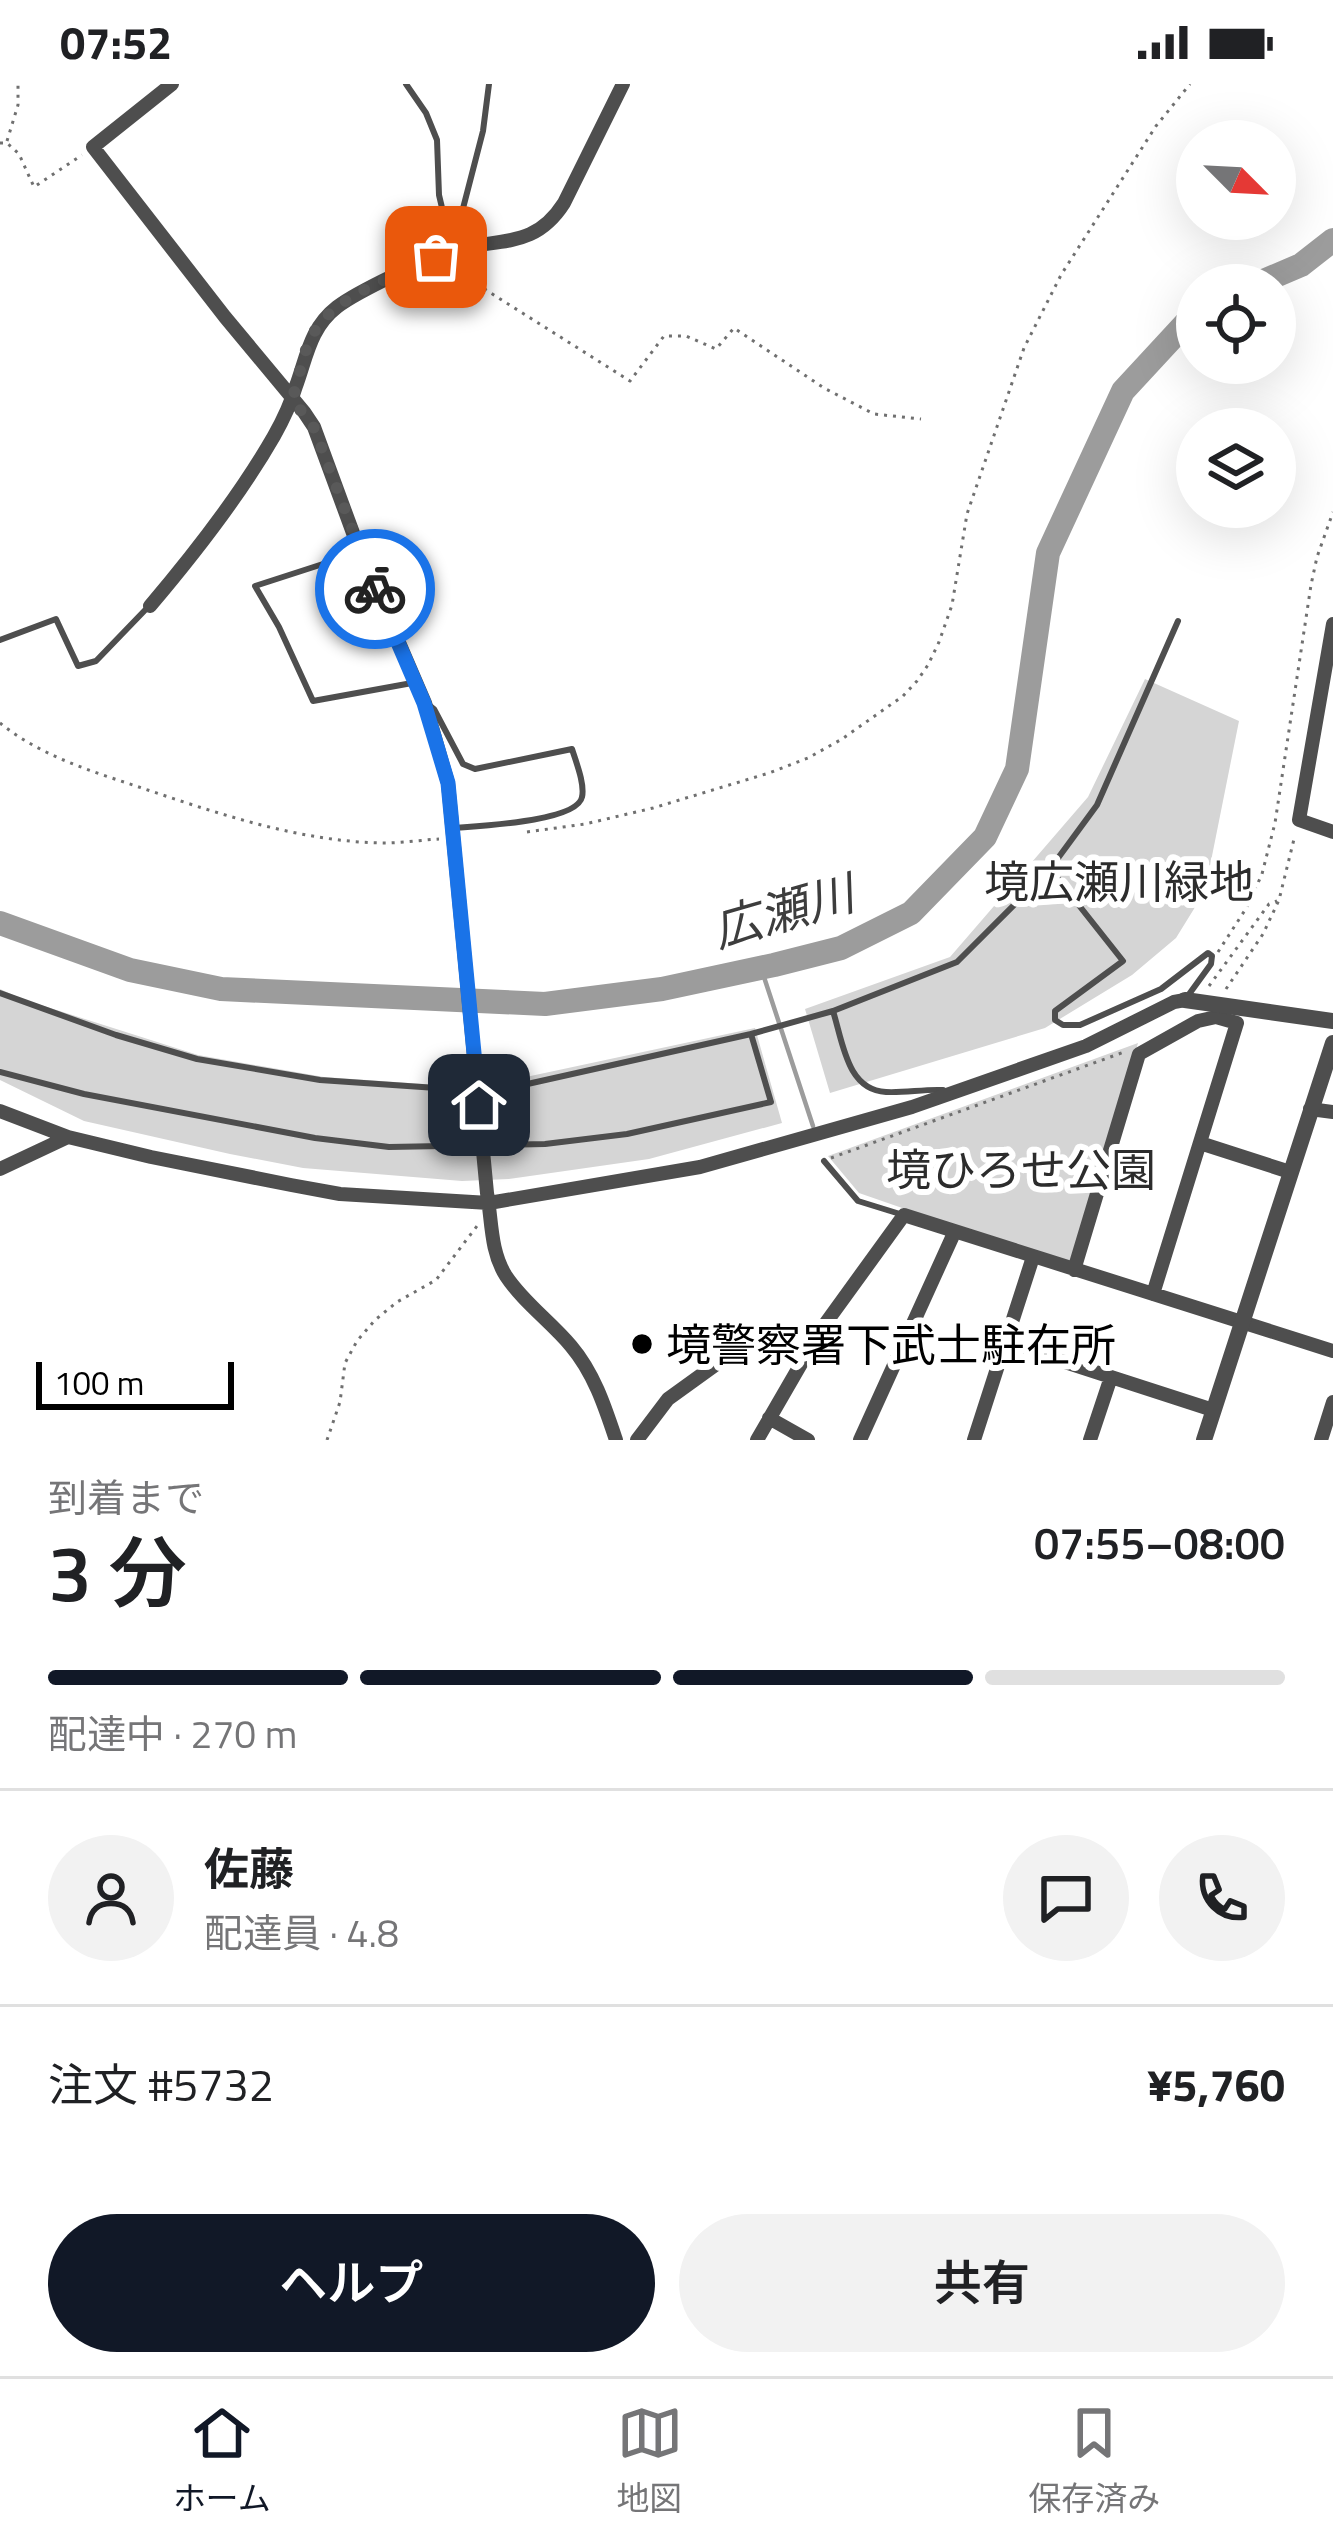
<!DOCTYPE html>
<html lang="ja">
<meta charset="utf-8">
<style>
body{margin:0;font-family:"Titillium Web","Noto Sans JP",sans-serif;background:#f2f2f2;color:#202124;height:100vh;display:flex;flex-direction:column;font-size:45px;white-space:nowrap}
*{box-sizing:border-box;margin:0}
p{font-size:39px;color:#757577}
.icon{flex:none;width:66px;height:66px;fill:none;stroke:currentColor;stroke-width:2;stroke-linecap:round;stroke-linejoin:round}
.map{position:relative;height:1356px;overflow:hidden}
.panel{display:flex;flex-direction:column;background:#fff;flex:1}
.panel>*{flex:none}
.needle{width:78px;rotate:114deg}
.fabs{position:absolute;left:1176px;top:36px;display:grid;gap:24px}
.fabs a{display:grid;place-items:center;width:120px;height:120px;border-radius:50%;background:#fff;box-shadow:0 12px 48px #0002;font-size:60px}
.scale{position:absolute;left:36px;bottom:30px;width:198px;box-sizing:border-box;padding-left:12px;border:6px solid #000;border-top:0;font-size:33px;line-height:42px;white-space:nowrap;color:#000;-webkit-text-stroke:9px #fff;paint-order:stroke}
.pin{position:absolute;display:grid;place-items:center;width:102px;height:102px;color:#fff;margin:-51px;border-radius:24px;box-shadow:0 6px 18px #0006}
.courier{position:absolute;display:grid;place-items:center;width:120px;height:120px;margin:-60px;border:9px solid #1a73e8;border-radius:50%;background:#fff;color:#222;box-shadow:0 3px 15px #0007}
.head em{font-style:normal;font-weight:600}
.head div{display:flex;flex-direction:column-reverse}
.head{display:flex;align-items:center;justify-content:space-between;height:204px;padding:0 48px}
h1{font-size:78px;font-weight:600;line-height:90px}
.bar{display:grid;grid-template-columns:repeat(4,1fr);gap:18px 12px;align-content:center;height:144px;padding:0 48px}
.bar i{height:15px;border-radius:9px;background:#e0e0e0}
.bar .current{background:#111827}
.bar p{grid-column:span 4}
.line{display:flex;align-items:center;gap:30px;padding:0 48px;border-top:3px solid #e0e0e0}
.line div{flex:1}
.round{display:grid;place-items:center;flex:none;width:126px;height:126px;border-radius:63px;background:#f2f2f2}
.primary-button{display:flex;gap:24px;margin-top:auto;padding:24px 48px}
.primary-button a{flex:1;height:138px;border-radius:72px;background:#111827;color:#fff;font-size:48px;font-weight:600;line-height:138px;text-align:center}
.primary-button a+a{background:#f2f2f2;color:#202124}
.status{display:flex;justify-content:space-between;align-items:center;height:84px;padding:0 60px;background:#fff;direction:ltr}
.status svg{height:33px;fill:currentColor}
.menu{display:flex;justify-content:space-around;align-items:center;height:168px;border-top:3px solid #e0e0e0;background:#fff;font-size:33px;color:#757577}
.menu a{display:grid;justify-items:center;gap:6px}
.menu .current{color:#111827}
.map>svg:first-child{display:block}
.green{fill:#d5d5d5}
.lines{fill:none;stroke-linecap:round;stroke-linejoin:round}
.stream{stroke:#9c9c9c;stroke-width:4.5}
.river{stroke:#9c9c9c;stroke-width:24}
.path{stroke:#707070;stroke-width:3;stroke-dasharray:3 6;stroke-linecap:butt}
.service{stroke:#4e4e4e;stroke-width:6}
.minor{stroke:#4e4e4e;stroke-width:14}
.tertiary{stroke:#4e4e4e;stroke-width:16}
.done{stroke:#595959;stroke-width:12;stroke-dasharray:0 21.6}
.route{stroke:#1a73e8;stroke-width:15}
.poi-dot{fill:#000;stroke:#fff;stroke-width:4.5}
.labels{text-anchor:middle;dominant-baseline:central;stroke-width:12;stroke-linejoin:round;paint-order:stroke}
.park-label{font-size:45px;fill:#2c2c2c;stroke:#fff}
.poi-label{font-size:45px;fill:#000;stroke:#fff;text-anchor:start}
.water-label{font-size:48px;font-style:italic;fill:#3d3d3d;stroke:#fff}
</style>
<div class="status"><b>07:52</b><svg viewBox="0 0 49 12"><path d="M0 12V9h3v3zM5 12V6h3v6zM10 12V3h3v9zM15 12V0h3v12zM26 1h20v11H26zM47 4h2v5h-2z"/></svg></div>
<div class="map">
<svg width="1333" height="1356" viewBox="0 0 1333 1356">
<rect width="100%" height="100%" fill="#fff"/>
<!-- green -->
<path class="green" d="M 1145,595 L 1239,637 L 1205,807 L 1176,854 L 1132,891 L 1045,944 L 830,1009 L 805,925 L 950,873 L 1088,713 Z
M 0,905 L 22,915 L 198,971 L 324,993 L 452,1002 L 526,993 L 755,944 L 782,1039 L 649,1075 L 509,1095 L 462,1097 L 303,1084 L 230,1070 L 84,1037 L 0,996 Z
M 1138,959 L 1072,1183 L 859,1109 L 828,1072 Z"/>
<g class="lines">
<!-- stream -->
<path class="stream" d="M 761,884 L 813,1042"/>
<!-- river -->
<path class="river" d="M 1254,201 L 1301,181 L 1333,156
M 0,839 L 130,886 L 221,905 L 545,920 L 662,905 L 774,881 L 841,864 L 911,829 L 985,753 L 1017,685 L 1048,469 L 1123,307 L 1197,227"/>
<!-- path -->
<path class="path" d="M 7,57 L 18,21 L 18,0
M 0,59 L 7,59 L 19,70 L 34,103 L 82,71
M 461,177 L 486,206 L 630,297 L 664,252 L 686,252 L 716,265 L 734,244 L 824,304 L 874,330 L 921,335
M 0,639 C 38,670 87,686 133,701 C 213,728 299,758 384,759 C 402,759 421,756 439,755
M 527,748 L 585,740 L 653,724 L 769,689 L 808,674 L 842,655 L 903,612 L 917,597 L 928,581 L 939,558 L 952,521 L 967,430 L 1024,264 L 1061,191 L 1156,42 L 1190,0
M 1218,868 L 1247,823 L 1262,790 L 1275,739 L 1311,501 L 1317,473 L 1333,428
M 1209,902 L 1269,820 L 1277,817
M 1226,905 L 1263,850 L 1279,816 L 1295,751
M 831,1074 L 1127,967
M 327,1356 L 340,1318 L 345,1279 L 357,1257 L 375,1236 L 397,1218 L 436,1196 L 477,1142"/>
<!-- service -->
<path class="service" d="M 406,0 L 426,29 L 437,56 L 439,111 L 452,166
M 453,163 L 483,47 L 489,0
M 360,468 L 255,502 L 279,543 L 313,617 L 412,599
M 0,556 L 56,535 L 78,582 L 96,577 L 149,522
M 429,621 L 434,625 L 463,680 L 475,685 L 572,665 C 576,678 585,700 582,713 C 577,738 477,742 454,744
M 1051,786 L 1123,877 L 1055,927 L 1055,936 L 1063,941 L 1080,941 L 1161,905 L 1208,869 L 1212,872 L 1211,880 L 1187,913
M 0,909 L 116,951 L 197,975 L 320,996 L 451,1005 L 523,1001 L 751,950 L 833,927 L 957,878 L 1050,785 L 1097,721 L 1178,537
M 833,927 C 843,959 847,1006 886,1008 C 905,1009 924,1005 943,1006
M 0,988 L 84,1010 L 315,1054 L 389,1063 L 545,1060 L 627,1050 L 771,1018 L 751,950
M 824,1077 L 858,1117 L 900,1130"/>
<!-- minor -->
<path class="minor" d="M 172,0 L 93,63 L 225,233 L 304,328 L 314,343 L 360,468 L 425,619 L 448,699 L 487,1109 C 492,1136 490,1167 506,1192 C 523,1218 551,1238 571,1262 C 594,1289 605,1323 616,1356
M 150,522 C 195,469 239,413 274,352 C 283,336 291,319 296,302 C 307,272 310,244 337,223 C 358,207 426,175 452,167 C 499,153 534,166 564,119 L 623,0
M 1333,540 L 1299,736 L 1333,748
M 1310,1025 L 1333,1028
M 0,1027 L 68,1053 L 151,1073 L 291,1101 L 340,1110 L 489,1119 L 700,1083 L 912,1023 L 1086,962 L 1174,918 L 1185,916
M 1200,1059 L 1290,1088
M 0,1085 L 68,1053
M 1074,1186 L 1139,970 L 1198,937 L 1216,933 L 1237,939 L 1153,1210
M 1006,1259 L 1213,1326
M 769,1334 L 808,1356
M 637,1356 L 668,1315 L 747,1258 L 761,1258 L 802,1277
M 757,1356 L 820,1247 L 904,1131 L 1333,1267
M 860,1356 L 955,1147
M 974,1356 L 1033,1173
M 1090,1356 L 1111,1293
M 1321,1356 L 1333,1318"/>
<!-- tertiary -->
<path class="tertiary" d="M 1185,916 L 1333,937
M 1204,1356 L 1333,959"/>
</g>
<g class="lines">
<!-- done -->
<path class="done" d="M 375,505 L 314,344 L 292,315 C 300,294 302,269 313,250 C 334,211 397,192 436,173"/>
<!-- route -->
<path class="route" d="M 375,505 L 424,619 L 448,699 L 479,1021"/>
</g>
<!-- markers -->
<circle class="poi-dot" cx="642" cy="1260" r="12"/>
<g class="labels">
<!-- park labels -->
<g class="park-label">
<text x="1119" y="797">境広瀬川緑地</text>
<text x="1021" y="1085">境ひろせ公園</text>
</g>
<!-- poi labels -->
<g class="poi-label">
<text x="666" y="1260">境警察署下武士駐在所</text>
</g>
<!-- water labels -->
<g class="water-label">
<text transform="translate(783 827) rotate(-16)">広瀬川</text>
</g>
</g>
</svg>
<div class="fabs">
<a><svg class="needle" viewBox="-14 -14 28 28"><path d="M0-13l5 13h-10z" fill="#e53935"/><path d="M0 13l5-13h-10z" fill="#757577"/></svg></a>
<a><svg class="icon" aria-label="locate" viewBox="0 0 24 24"><circle cx="12" cy="12" r="6"/><path d="M12 2v4M12 18v4M2 12h4M18 12h4"/></svg></a>
<a><svg class="icon" aria-label="layers" viewBox="0 0 24 24"><path d="M12 4l9 5-9 5-9-5zM3 14l9 5 9-5"/></svg></a>
</div>
<div class="scale">100 m</div>
<div class="pin" style="left:436px;top:173px;background:#ea580c"><svg class="icon" aria-label="bag" viewBox="0 0 24 24"><path d="M5 8h14l-1 12H6zM9 8a3 3 0 0 1 6 0"/></svg></div>
<div class="pin" style="left:479px;top:1021px;background:#1f2937"><svg class="icon" aria-label="home" viewBox="0 0 24 24"><path d="M3 11l9-7 9 7M6 9v11h12V9"/></svg></div>
<div class="courier" style="left:375px;top:505px"><svg class="icon" aria-label="bike" viewBox="0 0 24 24"><circle cx="6" cy="16" r="4"/><circle cx="18" cy="16" r="4"/><path d="M6 16l4-8h5l3 8M10 8l3 8H6M13 5h3"/></svg></div>
</div>
<section class="panel">
<div class="head"><div><h1>3 分</h1><p>到着まで</p></div><em>07:55–08:00</em></div>
<div class="bar"><i class="current"></i><i class="current"></i><i class="current"></i><i></i><p>配達中 · 270 m</p></div>
<div class="line" style="height:216px"><a class="round"><svg class="icon" aria-label="person" viewBox="0 0 24 24"><circle cx="12" cy="8" r="4"/><path d="M4 21q1-7 8-7t8 7"/></svg></a><div><b>佐藤</b><p>配達員 · 4.8</p></div><a class="round"><svg class="icon" aria-label="chat" viewBox="0 0 24 24"><path d="M4 5h16v11H9l-5 4z"/></svg></a><a class="round"><svg class="icon" aria-label="phone" viewBox="0 0 24 24"><path d="M5 4h4l2 5-3 2q2 4 5 5l2-3 5 2v4C11 20 4 13 5 4z"/></svg></a></div>
<div class="line" style="height:156px"><div>注文 #5732</div><b>¥5,760</b></div>
<div class="primary-button"><a>ヘルプ</a><a>共有</a></div>
</section>
<nav class="menu">
<a class="current"><svg class="icon" aria-label="home" viewBox="0 0 24 24"><path d="M3 11l9-7 9 7M6 9v11h12V9"/></svg>ホーム</a>
<a><svg class="icon" aria-label="map" viewBox="0 0 24 24"><path d="M3 6l6-2 6 2 6-2v14l-6 2-6-2-6 2zM9 4v14M15 6v14"/></svg>地図</a>
<a><svg class="icon" aria-label="saved" viewBox="0 0 24 24"><path d="M7 4h10v16l-5-4-5 4z"/></svg>保存済み</a>
</nav>
